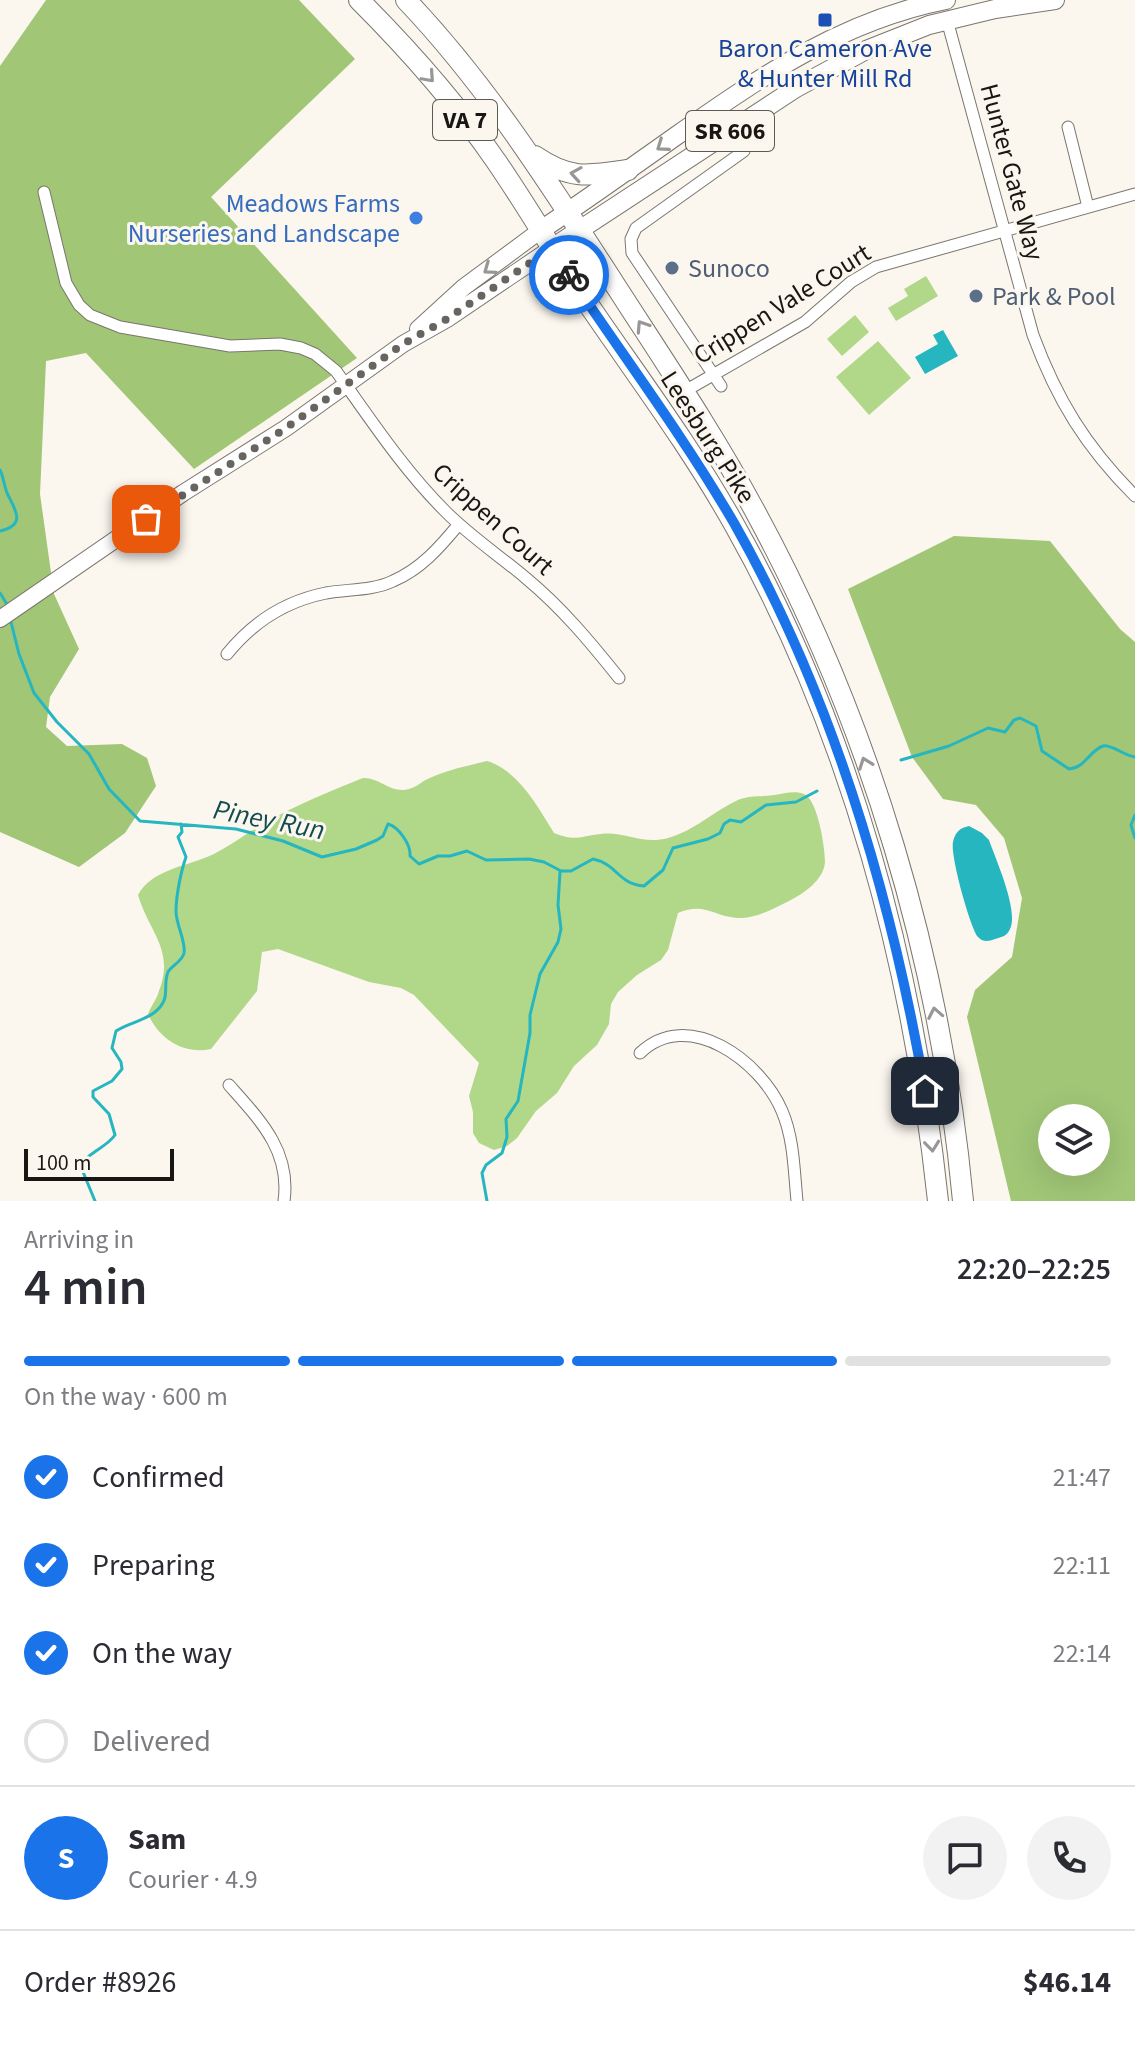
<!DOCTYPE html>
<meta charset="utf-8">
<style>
body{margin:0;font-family:"Source Sans 3",sans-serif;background:#f2f2f3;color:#2b2b33;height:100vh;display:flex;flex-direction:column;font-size:30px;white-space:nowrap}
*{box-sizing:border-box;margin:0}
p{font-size:26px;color:#7c7c81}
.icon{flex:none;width:44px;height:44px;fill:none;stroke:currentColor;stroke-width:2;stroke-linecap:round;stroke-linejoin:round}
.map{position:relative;height:1201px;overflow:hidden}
.sheet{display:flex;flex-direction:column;background:#fff;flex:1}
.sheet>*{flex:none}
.tools{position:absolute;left:1038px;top:1104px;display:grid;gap:16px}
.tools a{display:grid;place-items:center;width:72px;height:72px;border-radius:50%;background:#fff;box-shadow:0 8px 32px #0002;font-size:40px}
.scale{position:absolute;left:24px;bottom:20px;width:150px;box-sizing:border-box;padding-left:8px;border:4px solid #191714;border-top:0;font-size:22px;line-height:28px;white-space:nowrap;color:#191714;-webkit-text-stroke:6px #fbf6ee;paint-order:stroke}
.pin{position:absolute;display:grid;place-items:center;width:68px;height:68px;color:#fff;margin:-34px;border-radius:16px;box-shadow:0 4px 12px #0006}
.courier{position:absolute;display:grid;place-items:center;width:80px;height:80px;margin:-40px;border:6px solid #1a73e8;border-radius:50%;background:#fff;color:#222;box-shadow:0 2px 10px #0007}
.head em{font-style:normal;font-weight:600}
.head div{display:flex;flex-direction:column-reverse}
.head{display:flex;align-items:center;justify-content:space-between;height:136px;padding:0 24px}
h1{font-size:52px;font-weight:600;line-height:60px}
.bar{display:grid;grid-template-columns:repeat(4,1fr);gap:12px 8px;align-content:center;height:96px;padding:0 24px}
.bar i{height:10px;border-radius:6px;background:#e1e1e2}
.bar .selected{background:#1a73e8}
.bar p{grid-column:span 4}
.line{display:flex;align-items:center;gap:20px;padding:0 24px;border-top:2px solid #e1e1e2}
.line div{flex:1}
.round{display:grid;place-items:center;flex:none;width:84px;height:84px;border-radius:42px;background:#f2f2f3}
ol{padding:0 24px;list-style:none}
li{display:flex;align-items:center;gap:24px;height:88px}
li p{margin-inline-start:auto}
li .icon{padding:8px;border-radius:50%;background:#1a73e8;color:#fff;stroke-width:4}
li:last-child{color:#7c7c81}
li i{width:44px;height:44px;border:4px solid #e1e1e2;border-radius:50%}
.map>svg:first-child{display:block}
.green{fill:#b1d789}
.forest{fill:#a0c676;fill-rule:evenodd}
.water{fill:#26b6c0}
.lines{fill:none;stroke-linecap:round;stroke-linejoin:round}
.stream{stroke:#26b6c0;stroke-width:3}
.street-casing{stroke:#7a756e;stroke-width:13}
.secondary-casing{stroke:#7a756e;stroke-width:18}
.primary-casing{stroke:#7a756e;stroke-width:20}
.highway-casing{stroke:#7a756e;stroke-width:22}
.street{stroke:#fff;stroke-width:11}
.secondary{stroke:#fff;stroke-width:16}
.primary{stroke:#fff;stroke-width:18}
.highway{stroke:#fff;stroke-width:20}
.oneway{stroke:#989795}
.done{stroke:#686560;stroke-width:8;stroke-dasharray:0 14.4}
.route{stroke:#1a73e8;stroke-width:10}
.transit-dot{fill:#1a4fb4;stroke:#fbf6ee;stroke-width:3}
.shop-dot{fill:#3f7fe0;stroke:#fbf6ee;stroke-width:3}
.service-dot{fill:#5c6f8a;stroke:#fbf6ee;stroke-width:3}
.labels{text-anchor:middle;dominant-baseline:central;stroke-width:6;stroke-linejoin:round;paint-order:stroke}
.shield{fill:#fbf6ee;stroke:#5d5a55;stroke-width:2}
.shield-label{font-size:24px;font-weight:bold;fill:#191714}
.transit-label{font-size:26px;fill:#164399;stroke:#fbf6ee}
.street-label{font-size:26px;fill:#191714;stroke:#fbf6ee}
.shop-label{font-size:26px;fill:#366cbe;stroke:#fbf6ee;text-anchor:end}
.service-label{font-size:26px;fill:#4e5e75;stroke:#fbf6ee;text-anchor:start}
.water-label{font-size:28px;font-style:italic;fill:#124c50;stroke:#fbf6ee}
</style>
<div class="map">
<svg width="1135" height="1201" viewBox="0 0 1135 1201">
<rect width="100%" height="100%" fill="#fbf6ee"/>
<!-- green -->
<path class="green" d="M 926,276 L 938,296 L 896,321 L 888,308 L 908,296 L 904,289 Z
M 855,315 L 869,332 L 842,356 L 827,339 Z
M 878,341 L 911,378 L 869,415 L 836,377 Z
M 487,761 C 518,770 538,807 554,833 C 576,842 580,836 601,834 C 624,831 642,845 668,838 C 694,831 714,811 738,800 C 750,795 761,797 774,795 C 784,794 794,790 804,794 C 818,800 825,848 825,862 C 824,880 803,894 789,901 C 773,909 755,919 737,918 C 713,916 704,902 678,913 L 668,950 L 661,960 L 637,975 L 618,992 L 611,1004 L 609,1024 L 597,1045 L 574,1066 L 557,1093 L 536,1111 L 517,1138 L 507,1146 L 494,1150 L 479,1143 L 473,1133 L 473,1112 L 469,1096 L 479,1063 L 414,995 L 401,988 L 369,982 L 278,949 L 262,952 L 257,991 L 211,1049 C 184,1055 159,1039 148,1014 C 151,1006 157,999 159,991 C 175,950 149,932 138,895 C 152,870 183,867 207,857 C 228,848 246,833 266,822 C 297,805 330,791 363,778 C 378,777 388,791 404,790 C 416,789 421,781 432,777 C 450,769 468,766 487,761 Z"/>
<!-- forest -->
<path class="forest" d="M 46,0 L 299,0 L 355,59 L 211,197 L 357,358 L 194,469 L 86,353 L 46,361 L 40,494 L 54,594 L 79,649 L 50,697 L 46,727 L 67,746 L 122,744 L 147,758 L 156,786 L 125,833 L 79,867 L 0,832 L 0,66 Z
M 954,536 L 1050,541 L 1120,629 L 1135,642 L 1135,1201 L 1011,1201 L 967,1017 L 975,990 L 1012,957 L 1022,898 L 1004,838 L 976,805 L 943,799 L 912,757 L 848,589 ZM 1096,1118 L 1096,1162 L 1052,1162 L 1052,1118 Z"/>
<!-- water -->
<path class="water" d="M 943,330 L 958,356 L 925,374 L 915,357 L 938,344 L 933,335 Z
M 969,826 L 982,833 L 989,840 C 996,860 1019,911 1010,929 C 1007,936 1002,937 995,939 C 989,941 984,943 978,937 C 970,927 950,855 953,842 C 955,833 959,828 969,826 Z"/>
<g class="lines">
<!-- stream -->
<path class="stream" d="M 0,470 C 4,478 4,487 8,495 C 16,511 26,525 0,531
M 0,593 L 8,606
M 10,618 L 19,654 L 34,693 L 57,722 L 89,754 L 109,789 L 140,821 L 236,829 L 283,841 L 322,857 L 356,849 L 377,840 L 383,836 L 388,824 C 399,827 411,845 410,856 L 419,864 L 438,856 L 450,856 L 467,851 L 486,860 L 529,859 L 544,862 L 561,871 L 571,871 L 593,859 C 617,864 618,884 644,886 L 663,870 L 673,848 L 708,839 L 720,833 L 724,824 L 730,820 L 741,822 L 766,805 L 796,802 L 817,791
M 901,760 L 949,746 L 988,728 L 1005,732 L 1014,720 L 1020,718 L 1036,726 L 1042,751 L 1069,769 C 1085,768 1089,751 1103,746 C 1111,744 1125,756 1135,757
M 1135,815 L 1131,825 L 1135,838
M 95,1201 L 81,1167 C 88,1151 105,1149 115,1135 L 109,1114 L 93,1097 L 93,1091 L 112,1081 L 122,1069 L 121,1062 L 112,1048 L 116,1031 C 128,1023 144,1021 155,1012 C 172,998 162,987 168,972 C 172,965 182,962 184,953 C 186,941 176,925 176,911 C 176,896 181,871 186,857 L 178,837 L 182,832 L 181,824
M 487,1201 L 482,1173 L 486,1165 L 502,1153 L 507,1137 L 506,1119 L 518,1101 L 530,1033 L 530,1015 L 540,974 L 558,942 L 561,929 L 558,905 L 560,872"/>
<!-- street casing -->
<g class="street-casing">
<path id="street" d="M 947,20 L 1033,335 C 1057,400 1086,447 1135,496
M 1068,127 L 1088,207
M 44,192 L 66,283 L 79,305 L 90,315 L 120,327 L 230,346 L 280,344 L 301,348 L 315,354 L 336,371 C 371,420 403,469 446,512 C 471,537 500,556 527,579 C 562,608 591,643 619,678
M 721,386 L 632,253 L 631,239 L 636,228 L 744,151
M 685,391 L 805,322 L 851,282 L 876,267 L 1135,194
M 227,654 C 252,623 286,601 326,593 C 349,589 372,591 393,581 C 421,569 440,547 459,524
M 640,1053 C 688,1007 761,1061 782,1111 C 794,1139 794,1171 797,1201
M 229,1085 C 260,1120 291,1151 284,1201"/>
</g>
<!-- secondary casing -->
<g class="secondary-casing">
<path id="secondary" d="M 418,329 L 464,287 L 541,230
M 0,619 L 183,493 L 286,428 L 403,344 L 447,319 L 552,248"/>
</g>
<!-- primary casing -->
<g class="primary-casing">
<path id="primary" d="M 541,230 C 586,200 631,168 676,136 C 762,76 841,21 946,0
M 552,248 L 796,88 L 866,50 L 929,25 L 995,9 L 1055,0"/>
</g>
<!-- highway casing -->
<g class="highway-casing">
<path id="highway" d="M 359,0 C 408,49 456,103 496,161 C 527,206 554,253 584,298 C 635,373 691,447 735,526 C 851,732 913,967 938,1201
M 406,0 C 486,84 547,180 610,277 C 660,355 712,431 756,513 C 870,723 941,963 963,1201
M 535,156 C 570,180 588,176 628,170"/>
</g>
<!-- street -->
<use href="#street" class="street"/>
<!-- secondary -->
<use href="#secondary" class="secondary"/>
<!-- primary -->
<use href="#primary" class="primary"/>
<!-- highway -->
<use href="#highway" class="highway"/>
</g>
<!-- one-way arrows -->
<defs><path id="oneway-chevron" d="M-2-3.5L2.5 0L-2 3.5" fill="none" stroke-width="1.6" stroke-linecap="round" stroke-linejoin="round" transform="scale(2)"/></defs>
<g class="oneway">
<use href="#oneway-chevron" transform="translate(429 77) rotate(48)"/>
<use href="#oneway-chevron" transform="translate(662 146) rotate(145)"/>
<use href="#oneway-chevron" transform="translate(576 174) rotate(-171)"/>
<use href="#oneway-chevron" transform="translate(489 269) rotate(144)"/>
<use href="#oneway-chevron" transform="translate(642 326) rotate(-123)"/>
<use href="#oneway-chevron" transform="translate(865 763) rotate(-110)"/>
<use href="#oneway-chevron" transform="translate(935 1013) rotate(-101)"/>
<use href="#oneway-chevron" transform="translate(932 1146) rotate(84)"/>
</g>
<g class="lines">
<!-- done -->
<path class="done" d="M 146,519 L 286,428 L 403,344 L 447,319 L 552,248 L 569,275"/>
<!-- route -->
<path class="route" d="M 569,275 C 624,357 684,437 734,523 C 833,697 891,895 925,1091"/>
</g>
<!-- markers -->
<rect class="transit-dot" x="817" y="12" width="16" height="16" rx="4"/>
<circle class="shop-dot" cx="416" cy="218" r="8"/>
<g class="service-dot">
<circle cx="672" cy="268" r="8"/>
<circle cx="976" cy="296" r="8"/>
</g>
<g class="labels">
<!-- shield labels -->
<g class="shield">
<rect x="433" y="100" width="64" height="40" rx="6"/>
<rect x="686" y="111" width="88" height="40" rx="6"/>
</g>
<g class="shield-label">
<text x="465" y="120">VA 7</text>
<text x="730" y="131">SR 606</text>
</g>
<!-- transit labels -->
<g class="transit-label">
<text x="825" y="48">Baron Cameron Ave<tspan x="825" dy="30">&amp; Hunter Mill Rd</tspan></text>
</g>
<!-- street labels -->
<g class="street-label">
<text transform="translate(1012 172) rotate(75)">Hunter Gate Way</text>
<text transform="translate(782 304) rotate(-32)">Crippen Vale Court</text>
<text transform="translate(708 437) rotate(57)">Leesburg Pike</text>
<text transform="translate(493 519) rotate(42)">Crippen Court</text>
</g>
<!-- shop labels -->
<g class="shop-label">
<text x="400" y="203">Meadows Farms<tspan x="400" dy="30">Nurseries and Landscape</tspan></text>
</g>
<!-- service labels -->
<g class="service-label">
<text x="688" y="268">Sunoco</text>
<text x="992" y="296">Park &amp; Pool</text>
</g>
<!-- water labels -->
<g class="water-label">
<text transform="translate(269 820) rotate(11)">Piney Run</text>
</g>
</g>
</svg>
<div class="tools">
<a><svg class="icon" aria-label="layers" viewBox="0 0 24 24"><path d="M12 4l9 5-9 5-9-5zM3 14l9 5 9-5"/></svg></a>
</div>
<div class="scale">100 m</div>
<div class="pin" style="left:146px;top:519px;background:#ea580c"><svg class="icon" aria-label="bag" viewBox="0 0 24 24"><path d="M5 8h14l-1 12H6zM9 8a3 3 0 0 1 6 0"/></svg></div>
<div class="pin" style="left:925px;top:1091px;background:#1f2937"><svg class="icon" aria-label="home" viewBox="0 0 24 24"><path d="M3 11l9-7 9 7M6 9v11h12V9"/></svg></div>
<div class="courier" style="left:569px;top:275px"><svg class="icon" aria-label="bike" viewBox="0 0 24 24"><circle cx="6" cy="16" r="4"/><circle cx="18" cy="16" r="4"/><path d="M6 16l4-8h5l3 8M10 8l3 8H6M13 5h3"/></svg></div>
</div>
<section class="sheet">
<div class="head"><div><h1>4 min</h1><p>Arriving in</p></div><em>22:20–22:25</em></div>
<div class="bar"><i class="selected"></i><i class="selected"></i><i class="selected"></i><i></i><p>On the way · 600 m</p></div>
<ol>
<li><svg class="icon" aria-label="check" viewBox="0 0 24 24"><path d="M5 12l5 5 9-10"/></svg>Confirmed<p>21:47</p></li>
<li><svg class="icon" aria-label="check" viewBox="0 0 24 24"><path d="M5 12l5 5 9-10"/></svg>Preparing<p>22:11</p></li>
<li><svg class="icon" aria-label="check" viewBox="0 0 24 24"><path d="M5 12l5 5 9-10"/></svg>On the way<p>22:14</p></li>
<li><i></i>Delivered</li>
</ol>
<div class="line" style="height:144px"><b class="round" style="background:#1a73e8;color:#fff">S</b><div><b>Sam</b><p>Courier · 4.9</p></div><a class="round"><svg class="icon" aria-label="chat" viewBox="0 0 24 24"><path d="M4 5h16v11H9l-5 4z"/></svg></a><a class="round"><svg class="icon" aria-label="phone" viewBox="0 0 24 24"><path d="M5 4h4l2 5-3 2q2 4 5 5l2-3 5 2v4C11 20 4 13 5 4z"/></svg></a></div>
<div class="line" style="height:104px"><div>Order #8926</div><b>$46.14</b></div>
</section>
